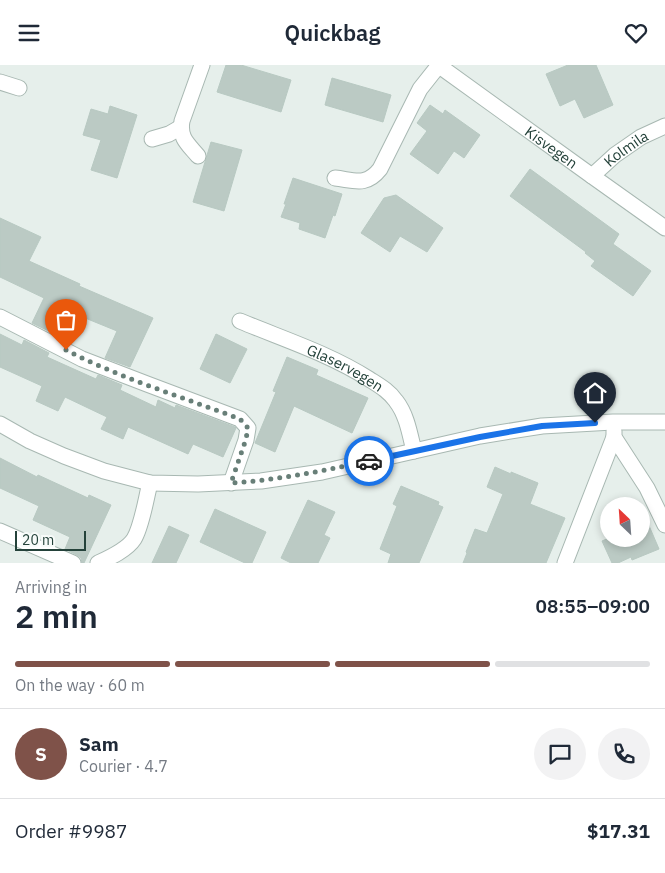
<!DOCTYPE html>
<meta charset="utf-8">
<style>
body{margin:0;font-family:"IBM Plex Sans",sans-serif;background:#f2f2f3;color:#1f2937;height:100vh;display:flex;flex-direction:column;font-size:19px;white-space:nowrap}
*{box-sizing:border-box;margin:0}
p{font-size:16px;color:#747a83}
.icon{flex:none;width:28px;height:28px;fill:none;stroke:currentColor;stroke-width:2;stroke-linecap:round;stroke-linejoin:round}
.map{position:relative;height:498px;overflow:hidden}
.sheet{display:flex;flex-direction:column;background:#fff;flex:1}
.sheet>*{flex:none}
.needle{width:32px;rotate:335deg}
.tools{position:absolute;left:600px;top:432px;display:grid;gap:10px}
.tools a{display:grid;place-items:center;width:50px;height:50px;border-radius:50%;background:#fff;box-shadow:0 2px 8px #0003;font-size:25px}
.scale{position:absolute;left:15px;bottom:12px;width:71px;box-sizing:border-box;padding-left:5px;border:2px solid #24423a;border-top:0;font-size:14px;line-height:18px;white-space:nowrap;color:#24423a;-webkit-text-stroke:4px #f7fbf9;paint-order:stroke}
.pin{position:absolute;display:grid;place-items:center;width:42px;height:42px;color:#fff;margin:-51px -21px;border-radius:50% 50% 50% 0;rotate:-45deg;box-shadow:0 0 5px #0007}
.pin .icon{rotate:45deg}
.courier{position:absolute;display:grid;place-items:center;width:50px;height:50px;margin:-25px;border:4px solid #1a73e8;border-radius:50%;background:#fff;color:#222;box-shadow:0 1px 6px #0007}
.headline em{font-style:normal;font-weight:600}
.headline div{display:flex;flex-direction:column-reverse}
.headline{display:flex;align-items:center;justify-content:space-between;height:85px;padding:0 15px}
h1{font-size:32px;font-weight:600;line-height:38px}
.bar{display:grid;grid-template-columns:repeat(4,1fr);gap:8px 5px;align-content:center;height:60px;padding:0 15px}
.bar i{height:6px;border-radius:4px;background:#e0e1e3}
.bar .on{background:#7f5249}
.bar p{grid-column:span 4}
.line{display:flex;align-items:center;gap:12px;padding:0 15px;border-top:1px solid #e0e1e3}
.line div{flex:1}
.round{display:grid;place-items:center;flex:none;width:52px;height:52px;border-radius:26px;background:#f2f2f3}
header{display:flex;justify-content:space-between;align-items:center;height:65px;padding:0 15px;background:#fff;font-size:22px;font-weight:600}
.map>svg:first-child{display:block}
.building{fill:#bbcac4;stroke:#b8c9c2}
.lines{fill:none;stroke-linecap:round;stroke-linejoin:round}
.minor-casing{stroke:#a8b8b2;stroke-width:17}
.minor{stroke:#fff;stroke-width:15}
.done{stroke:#687f78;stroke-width:5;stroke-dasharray:0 9}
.route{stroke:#1a73e8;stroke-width:6}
.labels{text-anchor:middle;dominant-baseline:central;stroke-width:4;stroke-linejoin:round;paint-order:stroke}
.street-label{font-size:15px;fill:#24423a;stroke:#f7fbf9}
</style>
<header><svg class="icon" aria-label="menu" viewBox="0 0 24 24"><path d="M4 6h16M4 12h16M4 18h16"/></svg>Quickbag<svg class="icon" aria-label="heart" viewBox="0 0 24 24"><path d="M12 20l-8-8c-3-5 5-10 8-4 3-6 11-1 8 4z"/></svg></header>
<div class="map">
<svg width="665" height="498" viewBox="0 0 665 498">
<rect width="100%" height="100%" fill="#e6efeb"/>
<!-- building -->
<path class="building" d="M 226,0 L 241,0 L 291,15 L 281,47 L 217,27 Z
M 568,0 L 596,0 L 613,40 L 584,53 L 575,34 L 560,41 L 546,9 Z
M 332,13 L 391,30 L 383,57 L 325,40 Z
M 430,40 L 443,49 L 445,45 L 480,70 L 464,93 L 454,86 L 438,109 L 410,89 L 427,66 L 417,58 Z
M 110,41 L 137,50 L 117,113 L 91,105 L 101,75 L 83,70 L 91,44 L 108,49 Z
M 211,77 L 242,85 L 224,146 L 193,137 Z
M 530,104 L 619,169 L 613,179 L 651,206 L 633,231 L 591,201 L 595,196 L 585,188 L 586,187 L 510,131 Z
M 293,113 L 342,129 L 335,151 L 333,150 L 325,173 L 299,164 L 300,158 L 281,152 L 286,139 L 284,139 Z
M 396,130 L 443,163 L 427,187 L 400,171 L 390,187 L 361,168 L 384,133 Z
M 0,153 L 41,172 L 29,196 L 80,219 L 79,221 L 153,253 L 130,302 L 105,293 L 117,266 L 68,246 L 57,270 L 32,258 L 44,233 L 0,212 Z
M 0,269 L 22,280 L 24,275 L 49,288 L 47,292 L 96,314 L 98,310 L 122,320 L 120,325 L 156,342 L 158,335 L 175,343 L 176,340 L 235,362 L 236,363 L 223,392 L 193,379 L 188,389 L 128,362 L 123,374 L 101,364 L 107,352 L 65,332 L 58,346 L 36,336 L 42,321 L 0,302 Z
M 216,269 L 247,284 L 230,318 L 200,304 Z
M 287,292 L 318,305 L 316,310 L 368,333 L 352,368 L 294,341 L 275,387 L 255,378 L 276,327 L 273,326 Z
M 0,393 L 37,412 L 38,410 L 88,433 L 89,430 L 111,440 L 84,498 L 82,498 L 81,493 L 77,490 L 65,484 L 70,472 L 33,455 L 39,441 L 0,423 Z
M 495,402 L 511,409 L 511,407 L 538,418 L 530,439 L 565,453 L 546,498 L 463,498 L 467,488 L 466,487 L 475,464 L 487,468 L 503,429 L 487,422 Z
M 401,421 L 439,437 L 438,440 L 443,442 L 419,498 L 388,498 L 391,489 L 380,484 L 397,441 L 393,439 Z
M 308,435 L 335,447 L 324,470 L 330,473 L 318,498 L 291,498 L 281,493 Z
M 215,444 L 266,467 L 252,498 L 245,498 L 200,477 Z
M 647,456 L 659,484 L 632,495 L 631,492 L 618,498 L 612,498 L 602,476 L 609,473 L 641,474 L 641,459 Z
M 169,461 L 189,470 L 176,498 L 152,498 Z"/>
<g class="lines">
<!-- minor casing -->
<g class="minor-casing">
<g id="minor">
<path id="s1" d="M 438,0 L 592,111 L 665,163"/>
<path d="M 0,17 L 19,23"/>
<path d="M 152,74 L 169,69 L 181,62"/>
<path d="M 198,91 C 188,79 179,73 182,56 L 202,0"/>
<path id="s2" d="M 592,111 L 615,90 L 641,72 L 665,61"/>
<path d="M 335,113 C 354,115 366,122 380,104 L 420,24 L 439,0"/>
<path d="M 0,252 L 82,294 L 147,319 L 240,354 L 248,363 L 246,375 L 231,418"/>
<path id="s3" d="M 240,256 C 283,274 330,289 369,314 C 380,321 389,326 396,336 C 407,350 410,370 414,386"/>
<path d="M 0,359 L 30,376 L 64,391 L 104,406 L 150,418 L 198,419 L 261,416 L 322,407 L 480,371 L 542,361 L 613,357 L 665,357"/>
<path d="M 614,366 L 614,372 L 647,423 L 665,460"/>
<path d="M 0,466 L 73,498"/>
<path d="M 98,498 C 109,493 127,485 134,474 C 142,461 146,433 150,418"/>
<path d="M 565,498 L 614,372"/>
</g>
</g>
<!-- minor -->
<use href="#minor" class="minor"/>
</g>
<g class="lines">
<!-- done -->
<path class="done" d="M 66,285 C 120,313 182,332 240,354 L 248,363 L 246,374 L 231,418 C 278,415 323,406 369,396"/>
<!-- route -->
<path class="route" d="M 369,396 L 480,372 L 542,361 L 595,358"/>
</g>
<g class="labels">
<!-- street labels -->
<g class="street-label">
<text stroke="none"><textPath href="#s1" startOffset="140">Kisvegen</textPath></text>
<text stroke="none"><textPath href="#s2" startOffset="44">Kolmila</textPath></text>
<text stroke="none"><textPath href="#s3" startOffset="115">Glaservegen</textPath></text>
</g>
</g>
</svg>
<div class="tools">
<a><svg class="needle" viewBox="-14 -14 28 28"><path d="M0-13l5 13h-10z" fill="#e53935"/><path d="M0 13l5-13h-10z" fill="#747a83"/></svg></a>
</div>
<div class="scale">20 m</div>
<div class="pin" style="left:66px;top:285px;background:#ea580c"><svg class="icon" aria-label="bag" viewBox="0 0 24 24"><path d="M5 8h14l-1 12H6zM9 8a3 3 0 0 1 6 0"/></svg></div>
<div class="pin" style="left:595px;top:358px;background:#1f2937"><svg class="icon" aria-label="home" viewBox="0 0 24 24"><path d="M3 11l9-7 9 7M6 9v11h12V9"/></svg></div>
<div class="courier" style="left:369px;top:396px"><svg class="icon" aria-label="car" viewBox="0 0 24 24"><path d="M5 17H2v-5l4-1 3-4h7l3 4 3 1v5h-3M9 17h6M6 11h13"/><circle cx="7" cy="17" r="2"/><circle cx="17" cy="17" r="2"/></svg></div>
</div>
<section class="sheet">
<div class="headline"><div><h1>2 min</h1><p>Arriving in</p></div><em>08:55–09:00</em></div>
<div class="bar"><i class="on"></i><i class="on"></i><i class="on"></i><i></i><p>On the way · 60 m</p></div>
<div class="line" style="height:90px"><b class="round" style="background:#7f5249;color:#fff">S</b><div><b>Sam</b><p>Courier · 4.7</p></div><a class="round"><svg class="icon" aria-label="chat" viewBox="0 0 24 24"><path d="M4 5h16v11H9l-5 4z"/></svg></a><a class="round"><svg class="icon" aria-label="phone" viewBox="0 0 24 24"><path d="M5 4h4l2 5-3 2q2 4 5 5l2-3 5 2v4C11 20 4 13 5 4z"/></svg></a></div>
<div class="line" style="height:65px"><div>Order #9987</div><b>$17.31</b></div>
</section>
